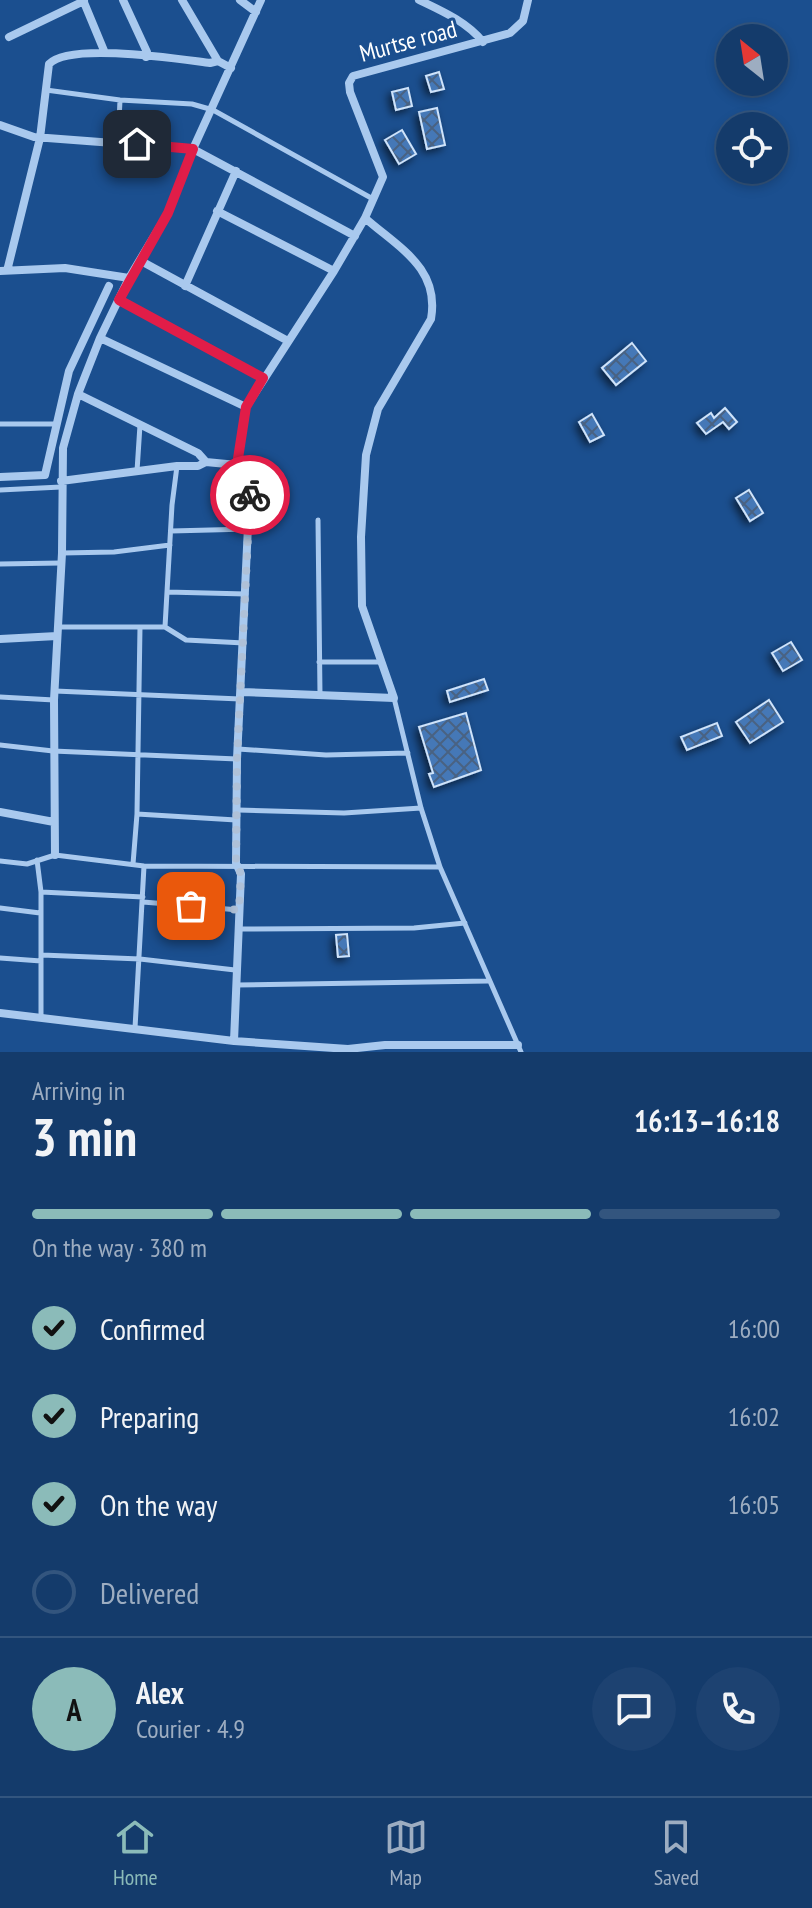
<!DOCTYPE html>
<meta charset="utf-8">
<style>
body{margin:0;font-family:"PT Sans Narrow",sans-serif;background:#1d4271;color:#f1f3f6;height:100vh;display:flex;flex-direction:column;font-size:30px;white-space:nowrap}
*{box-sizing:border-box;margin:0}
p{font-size:26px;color:#9dadc1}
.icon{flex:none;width:44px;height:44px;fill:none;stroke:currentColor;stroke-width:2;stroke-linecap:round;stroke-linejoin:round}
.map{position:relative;height:1052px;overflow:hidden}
.sheet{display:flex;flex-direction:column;background:#143b6b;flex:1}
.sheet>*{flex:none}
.needle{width:52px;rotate:330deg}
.fabs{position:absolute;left:716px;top:24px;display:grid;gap:16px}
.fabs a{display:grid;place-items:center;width:72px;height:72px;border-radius:50%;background:#143b6b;box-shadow:0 4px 12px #0003,0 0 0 2px #33557e;font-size:40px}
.pin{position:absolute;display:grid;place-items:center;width:68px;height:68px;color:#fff;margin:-34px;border-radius:16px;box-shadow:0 4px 12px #0006}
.courier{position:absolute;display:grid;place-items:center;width:80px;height:80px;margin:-40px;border:6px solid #e11d48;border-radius:50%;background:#fff;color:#222;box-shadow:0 2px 10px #0007}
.headline em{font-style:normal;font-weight:800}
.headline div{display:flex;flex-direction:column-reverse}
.headline{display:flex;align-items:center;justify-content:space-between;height:136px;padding:0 32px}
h1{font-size:52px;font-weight:800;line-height:60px}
.bar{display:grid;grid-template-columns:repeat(4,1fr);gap:12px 8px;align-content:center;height:96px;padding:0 32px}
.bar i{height:10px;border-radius:6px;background:#33557e}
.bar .current{background:#8bbbb9}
.bar p{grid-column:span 4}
.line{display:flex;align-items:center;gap:20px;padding:0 32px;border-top:2px solid #33557e}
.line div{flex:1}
.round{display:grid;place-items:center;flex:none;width:84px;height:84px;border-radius:42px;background:#1d4271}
ol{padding:0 32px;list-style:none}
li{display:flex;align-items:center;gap:24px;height:88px}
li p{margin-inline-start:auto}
li .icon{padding:8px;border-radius:50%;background:#8bbbb9;color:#111;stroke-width:4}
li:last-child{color:#9dadc1}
li i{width:44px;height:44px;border:4px solid #33557e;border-radius:50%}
.dock{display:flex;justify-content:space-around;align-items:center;height:112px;border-top:2px solid #33557e;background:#143b6b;font-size:22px;color:#9dadc1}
.dock a{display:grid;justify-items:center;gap:4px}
.dock .current{color:#8bbbb9}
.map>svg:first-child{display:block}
.building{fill:url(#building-cross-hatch);stroke:#cfe3fa;stroke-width:2;filter:url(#shadow)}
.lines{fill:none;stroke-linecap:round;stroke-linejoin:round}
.lane{stroke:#a9c9ee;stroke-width:5}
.street{stroke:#a9c9ee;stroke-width:8}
.done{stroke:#afc1d8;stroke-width:8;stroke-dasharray:0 14.4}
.route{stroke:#e11d48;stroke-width:10}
.labels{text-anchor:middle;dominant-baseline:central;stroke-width:6;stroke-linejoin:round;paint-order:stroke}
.street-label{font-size:24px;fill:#fff;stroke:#1b4f8f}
</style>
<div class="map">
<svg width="812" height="1052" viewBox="0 0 812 1052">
<defs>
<pattern id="building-cross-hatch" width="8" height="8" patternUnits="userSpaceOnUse" patternTransform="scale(2)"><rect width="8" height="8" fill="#4478b7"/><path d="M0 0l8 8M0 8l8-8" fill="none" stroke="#486282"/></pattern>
<filter id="shadow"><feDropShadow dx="-3.5" dy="3.5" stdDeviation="4" flood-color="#0009"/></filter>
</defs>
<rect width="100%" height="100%" fill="#1b4f8f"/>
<!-- building -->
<path class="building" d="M 439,72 L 444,89 L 431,92 L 426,76 Z
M 408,88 L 412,106 L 396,110 L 392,92 Z
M 437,108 L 445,145 L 427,149 L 419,112 Z
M 402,130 L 416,154 L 399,164 L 385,140 Z
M 632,343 L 646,361 L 616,385 L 602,368 Z
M 725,408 L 737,422 L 729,429 L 723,422 L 706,434 L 697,423 L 711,413 L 714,418 Z
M 592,414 L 604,435 L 590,442 L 579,422 Z
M 749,490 L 763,513 L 750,521 L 736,498 Z
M 791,642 L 802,660 L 783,671 L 772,653 Z
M 484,679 L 488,690 L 450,702 L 447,691 Z
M 769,700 L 783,722 L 750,743 L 736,722 Z
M 466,713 L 481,770 L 434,787 L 429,774 L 433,773 L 419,727 Z
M 717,723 L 722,736 L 687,750 L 681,737 Z
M 347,934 L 349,956 L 338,957 L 336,935 Z"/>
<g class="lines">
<!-- lane -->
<path class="lane" d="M 46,90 L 120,100 L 192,104 L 213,110 L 373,199
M 118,143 L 120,100
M 0,424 L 57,424
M 137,471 L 140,425
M 0,490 L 61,487
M 318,520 L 320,695
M 171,531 L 249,529
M 62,553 L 114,552 L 170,545
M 0,564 L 61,563
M 167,592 L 246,594
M 59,627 L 165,627 L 186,640 L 244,643
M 165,627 L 172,505 L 177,466
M 319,662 L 381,662
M 55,691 L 240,699
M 0,697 L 54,700
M 394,698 L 421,808 L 440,867 L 521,1052
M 0,745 L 53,751 L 237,759
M 238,749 L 326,755 L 408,753
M 238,810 L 344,813 L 421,808
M 137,814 L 236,820
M 37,860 L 41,892 L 41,1017
M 0,861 L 27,864 L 55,855 L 144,866 L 440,867
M 133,864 L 137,814 L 140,627
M 41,892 L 143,897
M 143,902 L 239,910
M 0,908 L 40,913
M 238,929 L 414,928 L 465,923
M 42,955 L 140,959 L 235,970
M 0,958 L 41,961
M 236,985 L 488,981
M 135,1028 L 144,866"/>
<!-- street -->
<path class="street" d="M 83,0 L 105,53
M 123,0 L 147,52 L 146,57
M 182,0 L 218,61 L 231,68
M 240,0 L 256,12
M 419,0 C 442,11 467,22 483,42
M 9,37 L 84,1
M 0,125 L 34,137 L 193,149 L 355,236
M 217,211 L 334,271
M 141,261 L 288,341
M 0,271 L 65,268 L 129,278
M 7,271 L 40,138 L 49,64 C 70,42 178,59 210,63 L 218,61
M 185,286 L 236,171
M 119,300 L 263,378
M 100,338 L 246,407
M 78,394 L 198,453 L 206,462 L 237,465
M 0,477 L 45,475 L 69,371 L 109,286
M 61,481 L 177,466 L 198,466 L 206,462
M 0,639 L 57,636
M 242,692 L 394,698 L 362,606 L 361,537 L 366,455 L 378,409 L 431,319 C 440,268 399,248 365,218
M 0,812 L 54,822
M 55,855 L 54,700 L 62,553 L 63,448 L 78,394 L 100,338 L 129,278 L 168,213 L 193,149 L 261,0
M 0,1013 L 234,1041 L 348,1049 L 385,1045 L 518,1045
M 234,1041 L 241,874 L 236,863 L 237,759 L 250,484 L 237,465 L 246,407 L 334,271 L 365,218 L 383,177 L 350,92 L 349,83 L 353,76 L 510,33 L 523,21 L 528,0"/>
</g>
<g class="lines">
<!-- done -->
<path class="done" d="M 191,906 L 239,910 L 241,874 L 236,863 L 237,759 L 250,495"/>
<!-- route -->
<path class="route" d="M 137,144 L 193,149 L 168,213 L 119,300 L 263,378 L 246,407 L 237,465 L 250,484 L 250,495"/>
</g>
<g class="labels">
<!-- street labels -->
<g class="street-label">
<text transform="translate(408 41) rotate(-15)">Murtse road</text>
</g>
</g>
</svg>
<div class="fabs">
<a><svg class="needle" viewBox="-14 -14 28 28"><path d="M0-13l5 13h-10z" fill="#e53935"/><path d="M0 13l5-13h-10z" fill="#9dadc1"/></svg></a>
<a><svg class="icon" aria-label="locate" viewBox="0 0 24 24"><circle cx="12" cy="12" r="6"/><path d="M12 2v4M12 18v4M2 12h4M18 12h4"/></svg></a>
</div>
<div class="pin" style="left:191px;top:906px;background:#ea580c"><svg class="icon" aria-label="bag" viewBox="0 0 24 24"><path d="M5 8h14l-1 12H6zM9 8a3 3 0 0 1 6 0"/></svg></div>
<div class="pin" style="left:137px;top:144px;background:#1f2937"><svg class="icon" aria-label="home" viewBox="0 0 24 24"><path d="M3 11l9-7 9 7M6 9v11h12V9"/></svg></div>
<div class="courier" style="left:250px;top:495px"><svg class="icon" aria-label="bike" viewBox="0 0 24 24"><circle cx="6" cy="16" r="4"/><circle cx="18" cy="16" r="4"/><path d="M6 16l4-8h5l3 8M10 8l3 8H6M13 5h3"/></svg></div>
</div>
<section class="sheet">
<div class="headline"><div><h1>3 min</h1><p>Arriving in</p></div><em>16:13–16:18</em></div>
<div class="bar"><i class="current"></i><i class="current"></i><i class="current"></i><i></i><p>On the way · 380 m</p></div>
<ol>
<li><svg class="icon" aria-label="check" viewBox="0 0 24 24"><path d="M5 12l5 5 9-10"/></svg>Confirmed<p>16:00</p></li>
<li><svg class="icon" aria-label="check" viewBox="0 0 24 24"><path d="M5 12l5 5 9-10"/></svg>Preparing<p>16:02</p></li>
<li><svg class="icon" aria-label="check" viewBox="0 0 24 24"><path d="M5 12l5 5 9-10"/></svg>On the way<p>16:05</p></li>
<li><i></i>Delivered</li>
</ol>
<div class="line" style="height:144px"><b class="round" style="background:#8bbbb9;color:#111">A</b><div><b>Alex</b><p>Courier · 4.9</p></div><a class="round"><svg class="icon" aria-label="chat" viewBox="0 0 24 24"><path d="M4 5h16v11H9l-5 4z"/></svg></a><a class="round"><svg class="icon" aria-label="phone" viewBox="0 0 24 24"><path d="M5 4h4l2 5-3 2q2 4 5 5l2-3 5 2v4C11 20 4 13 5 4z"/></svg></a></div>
</section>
<nav class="dock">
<a class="current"><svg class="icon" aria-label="home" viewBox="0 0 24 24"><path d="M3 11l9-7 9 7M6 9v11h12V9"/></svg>Home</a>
<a><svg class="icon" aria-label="map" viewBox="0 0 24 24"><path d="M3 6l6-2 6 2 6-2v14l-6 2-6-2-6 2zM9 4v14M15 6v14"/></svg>Map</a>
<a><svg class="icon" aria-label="saved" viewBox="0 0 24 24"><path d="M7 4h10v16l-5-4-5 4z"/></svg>Saved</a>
</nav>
